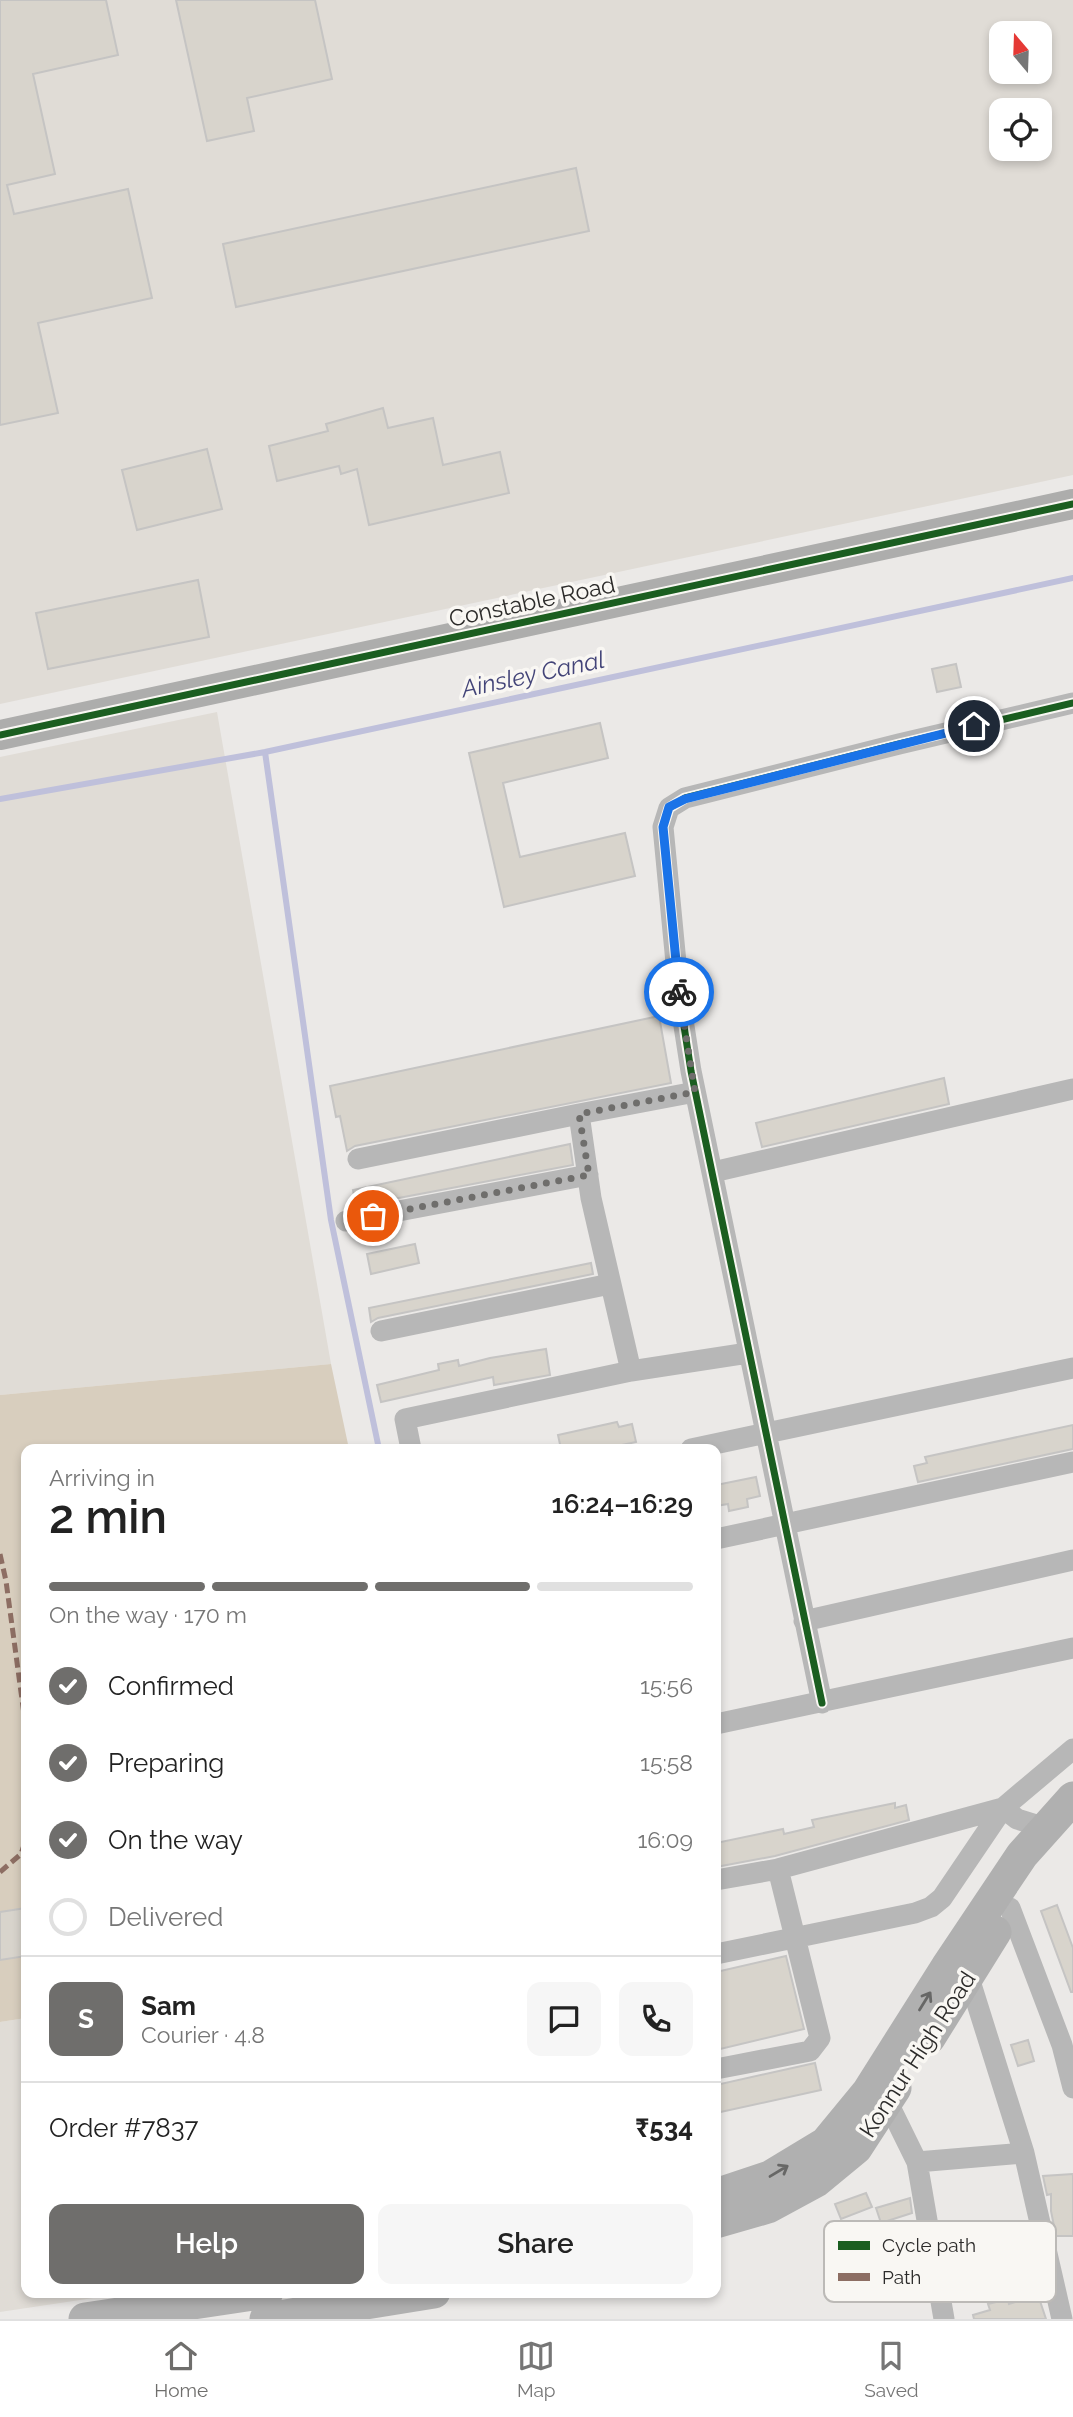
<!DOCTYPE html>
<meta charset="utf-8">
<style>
body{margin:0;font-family:Raleway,sans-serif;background:#f6f6f6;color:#222;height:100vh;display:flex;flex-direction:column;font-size:26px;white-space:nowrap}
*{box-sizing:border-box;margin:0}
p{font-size:23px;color:#767676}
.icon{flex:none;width:38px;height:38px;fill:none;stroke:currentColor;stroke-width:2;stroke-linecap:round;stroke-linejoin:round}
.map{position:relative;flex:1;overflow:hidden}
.sheet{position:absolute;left:21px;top:1444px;width:700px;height:854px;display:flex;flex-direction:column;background:#fff;border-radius:14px;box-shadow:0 4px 10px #0003}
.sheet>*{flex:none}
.needle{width:46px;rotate:341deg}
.tools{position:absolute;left:989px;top:21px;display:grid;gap:14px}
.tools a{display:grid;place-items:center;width:63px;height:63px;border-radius:14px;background:#fff;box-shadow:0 4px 10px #0003;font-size:35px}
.pin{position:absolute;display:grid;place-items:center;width:60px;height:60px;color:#fff;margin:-30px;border:4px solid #fff;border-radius:50%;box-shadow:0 2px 7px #0007}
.courier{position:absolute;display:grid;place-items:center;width:70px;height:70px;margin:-35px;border:5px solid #1a73e8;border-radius:50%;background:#fff;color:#222;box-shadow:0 2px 9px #0007}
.summary em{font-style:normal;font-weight:600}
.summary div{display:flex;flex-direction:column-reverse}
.summary{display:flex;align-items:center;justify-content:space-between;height:119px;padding:0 28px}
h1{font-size:46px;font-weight:600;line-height:52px}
.bar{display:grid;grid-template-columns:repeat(4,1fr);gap:10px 7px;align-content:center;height:84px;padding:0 28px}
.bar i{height:9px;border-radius:5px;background:#e0e0e0}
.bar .on{background:#6f6e6c}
.bar p{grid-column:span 4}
.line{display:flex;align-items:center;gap:18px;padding:0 28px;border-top:2px solid #e0e0e0}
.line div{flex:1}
.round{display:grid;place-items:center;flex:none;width:74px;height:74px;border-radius:14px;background:#f6f6f6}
ol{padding:0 28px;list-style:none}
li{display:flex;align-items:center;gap:21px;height:77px}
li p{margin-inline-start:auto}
li .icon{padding:7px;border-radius:50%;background:#6f6e6c;color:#fff;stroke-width:4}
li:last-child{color:#767676}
li i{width:38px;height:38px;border:4px solid #e0e0e0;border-radius:50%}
.cta{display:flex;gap:14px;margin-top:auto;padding:14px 28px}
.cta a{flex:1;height:80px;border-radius:14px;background:#6f6e6c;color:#fff;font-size:28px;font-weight:600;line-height:80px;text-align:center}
.cta a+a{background:#f6f6f6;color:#222}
.tabs{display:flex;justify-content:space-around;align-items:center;height:98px;border-top:2px solid #e0e0e0;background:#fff;font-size:19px;color:#767676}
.tabs a{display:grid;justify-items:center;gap:4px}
.tabs .on{color:#6f6e6c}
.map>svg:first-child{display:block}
.built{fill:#e0dcd6;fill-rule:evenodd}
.green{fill:#d8cebe}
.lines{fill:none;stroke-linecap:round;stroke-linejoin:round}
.stream{stroke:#bfc0db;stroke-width:6}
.building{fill:#d8d4cc;stroke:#c5c4c3;stroke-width:2}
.street{stroke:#b7b7b7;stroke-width:21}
.secondary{stroke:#adadac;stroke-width:30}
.primary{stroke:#b0b0b0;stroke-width:33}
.quiet{stroke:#8d6e63;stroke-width:5;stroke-dasharray:10 5;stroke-linecap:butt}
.cycleway-casing{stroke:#f9f7f3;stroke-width:11}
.cycleway{stroke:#1b5e20;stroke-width:7}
.oneway{stroke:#676766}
.done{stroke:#6f6e6c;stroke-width:7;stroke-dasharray:0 12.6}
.route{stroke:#1a73e8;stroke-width:9}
.labels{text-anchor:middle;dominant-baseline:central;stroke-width:7;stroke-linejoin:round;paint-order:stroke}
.street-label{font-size:23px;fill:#2c2b2a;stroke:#f9f7f3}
.water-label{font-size:24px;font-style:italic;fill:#434478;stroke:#f9f7f3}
.key{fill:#f9f7f3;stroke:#bcbab7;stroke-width:2}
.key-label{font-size:19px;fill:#2c2b2a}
</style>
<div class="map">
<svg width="1073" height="2319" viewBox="0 0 1073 2319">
<rect width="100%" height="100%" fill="#ebe9e7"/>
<!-- built -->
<path class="built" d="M 0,0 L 1073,0 L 1073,475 L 0,704 ZM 1001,33 L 1040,33 L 1040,72 L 1001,72 ZM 1001,110 L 1040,110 L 1040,149 L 1001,149 Z
M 217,712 L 331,1364 L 0,1395 L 0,757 Z
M 26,2018 L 26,2292 L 127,2293 L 0,2312 L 0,2022 Z"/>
<!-- green -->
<path class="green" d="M 331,1364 L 349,1449 L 26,1449 L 26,2018 L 0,2022 L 0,1395 Z"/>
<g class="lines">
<!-- stream -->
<path class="stream" d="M 265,752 L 331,1220 L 379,1449
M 0,799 L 265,752 L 1073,578"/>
</g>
<!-- building -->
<path class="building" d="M 0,0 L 106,0 L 118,55 L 33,74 L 55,174 L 7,185 L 14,214 L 128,189 L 152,298 L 38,323 L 58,413 L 0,425 Z
M 176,0 L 315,0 L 332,79 L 247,98 L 254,131 L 207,141 Z
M 576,168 L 589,231 L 236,307 L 223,244 Z
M 383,408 L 388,428 L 433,418 L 443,465 L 500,452 L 509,493 L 369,525 L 357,469 L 341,474 L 339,466 L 277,481 L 269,446 L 328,431 L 326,424 Z
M 207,449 L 222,509 L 137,530 L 122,470 Z
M 198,580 L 209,637 L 48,669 L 36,613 Z
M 956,664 L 961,687 L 937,692 L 932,669 Z
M 600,723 L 608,758 L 503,783 L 520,857 L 625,833 L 635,876 L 504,907 L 469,753 Z
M 659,1016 L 671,1083 L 355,1146 L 347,1151 L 340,1116 L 336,1117 L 330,1086 Z
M 944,1078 L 949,1104 L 762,1147 L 756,1123 Z
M 570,1144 L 573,1165 L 356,1206 L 353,1190 Z
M 415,1244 L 419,1263 L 371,1274 L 367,1254 Z
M 591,1263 L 593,1274 L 378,1318 L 371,1322 L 369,1308 Z
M 546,1349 L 550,1375 L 494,1385 L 493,1377 L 381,1402 L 377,1385 L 439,1370 L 438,1364 L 458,1360 L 459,1366 L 490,1358 Z
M 617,1422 L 619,1427 L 632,1424 L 636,1442 L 603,1449 L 561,1449 L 558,1435 Z
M 1073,1425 L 1073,1449 L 918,1482 L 914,1466 L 927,1463 L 925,1457 Z
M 756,1477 L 760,1496 L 747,1499 L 748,1507 L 729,1511 L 728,1504 L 716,1506 L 716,1485 Z
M 895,1803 L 895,1808 L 906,1805 L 909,1820 L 775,1856 L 716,1867 L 716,1843 L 783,1829 L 784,1834 L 814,1827 L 812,1820 Z
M 1057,1905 L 1073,1948 L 1073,1992 L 1071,1992 L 1041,1911 Z
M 26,1908 L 26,1956 L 0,1960 L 0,1912 Z
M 786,1956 L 804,2029 L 716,2050 L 716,1972 Z
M 1028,2040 L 1034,2061 L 1018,2066 L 1011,2045 Z
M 815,2063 L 821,2090 L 716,2113 L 716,2085 Z
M 1073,2174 L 1073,2236 L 1056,2236 L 1051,2211 L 1051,2194 L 1047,2195 L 1043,2176 Z
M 866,2193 L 872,2207 L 841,2219 L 835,2204 Z
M 910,2198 L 912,2213 L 881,2223 L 876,2208 Z
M 1038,2295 L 1046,2319 L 974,2319 L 973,2315 L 990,2310 L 988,2304 L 1008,2299 L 1009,2304 Z"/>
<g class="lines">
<!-- street -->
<path class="street" d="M 358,1159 L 579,1114
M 713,1172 L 1073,1089
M 346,1221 L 588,1175
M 381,1331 L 610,1284
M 631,1371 L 591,1198 L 579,1114 L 695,1092
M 411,1449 L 405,1419 L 631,1371 L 748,1353
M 691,1449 L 1073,1368
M 716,1539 L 1073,1462
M 804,1621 L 1073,1560
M 822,1703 L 691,1071 L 679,994 L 663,827 L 669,808 L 685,798 L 899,744 L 1073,703
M 716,1724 L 1073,1648
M 716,1880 L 778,1869 L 1003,1808 L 1017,1819 L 1046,1828
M 1010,1908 L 1062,2045 L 1073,2088
M 716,1954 L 915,1913 L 931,1907 L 942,1898 L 1003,1808 L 1073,1749
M 969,1978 L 1024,2153 L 1062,2319
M 716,2069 L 810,2051 L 820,2038 L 778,1869
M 887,2101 L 917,2162 L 944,2319
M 917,2162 L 1024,2153"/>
<!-- secondary -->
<path class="secondary" d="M 0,735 L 1073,504"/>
<!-- primary -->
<path class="primary" d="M 929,2038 L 995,1932
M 716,2195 L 770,2177 L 826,2143 L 868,2092 L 947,1967 L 1022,1855 L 1073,1798
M 716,2222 L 768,2207 L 816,2181 L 856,2148 L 895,2088
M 85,2319 L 267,2292
M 266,2319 L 434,2292"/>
<!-- quiet -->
<path class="quiet" d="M 0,1554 L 6,1581 L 26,1729
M 0,1872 L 21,1854 L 26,1839"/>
<!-- cycleway casing -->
<g class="cycleway-casing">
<path id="cycleway" d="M 0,735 L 1073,504
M 822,1703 L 691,1071 L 679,994 L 663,827 L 669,808 L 685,798 L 899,744 L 1073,703"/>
</g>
<!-- cycleway -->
<use href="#cycleway" class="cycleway"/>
</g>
<!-- one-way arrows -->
<defs><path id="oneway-shaft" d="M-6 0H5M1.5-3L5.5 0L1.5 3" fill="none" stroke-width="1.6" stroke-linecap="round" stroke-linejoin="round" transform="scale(1.75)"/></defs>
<g class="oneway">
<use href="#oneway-shaft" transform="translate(925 2001) rotate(-58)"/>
<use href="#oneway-shaft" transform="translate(779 2171) rotate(-31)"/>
</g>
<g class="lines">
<!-- done -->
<path class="done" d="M 373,1216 L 589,1175 L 579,1114 L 695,1092 L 679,992"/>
<!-- route -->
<path class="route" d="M 679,992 L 663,827 L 669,807 L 685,799 L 974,726"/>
</g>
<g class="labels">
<!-- street labels -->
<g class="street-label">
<text transform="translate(532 601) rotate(-12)">Constable Road</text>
<text transform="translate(917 2054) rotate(-57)">Konnur High Road</text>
</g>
<!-- water labels -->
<g class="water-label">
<text transform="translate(533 674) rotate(-12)">Ainsley Canal</text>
</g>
</g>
<!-- legend -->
<rect x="824" y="2221" width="232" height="81" rx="10" class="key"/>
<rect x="838" y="2241" width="32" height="9" fill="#1b5e20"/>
<rect x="838" y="2273" width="32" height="8" fill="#8d6e63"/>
<g class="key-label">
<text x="882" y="2252">Cycle path</text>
<text x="882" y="2284">Path</text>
</g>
</svg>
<div class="tools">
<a><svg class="needle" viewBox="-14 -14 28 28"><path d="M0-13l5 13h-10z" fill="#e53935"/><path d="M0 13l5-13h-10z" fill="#767676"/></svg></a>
<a><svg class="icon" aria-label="locate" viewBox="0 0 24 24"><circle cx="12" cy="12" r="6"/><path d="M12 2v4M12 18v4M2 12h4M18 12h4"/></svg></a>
</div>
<div class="pin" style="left:373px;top:1216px;background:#ea580c"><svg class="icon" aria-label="bag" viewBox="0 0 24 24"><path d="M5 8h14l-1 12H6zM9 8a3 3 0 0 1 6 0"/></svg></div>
<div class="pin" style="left:974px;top:726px;background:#1f2937"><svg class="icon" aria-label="home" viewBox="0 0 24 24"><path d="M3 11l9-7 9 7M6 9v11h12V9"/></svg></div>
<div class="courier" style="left:679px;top:992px"><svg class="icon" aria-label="bike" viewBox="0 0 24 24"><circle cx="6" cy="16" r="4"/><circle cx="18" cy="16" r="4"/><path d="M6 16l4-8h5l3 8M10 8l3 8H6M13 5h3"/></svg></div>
<section class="sheet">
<div class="summary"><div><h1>2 min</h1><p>Arriving in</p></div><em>16:24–16:29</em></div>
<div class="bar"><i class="on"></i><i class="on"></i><i class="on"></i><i></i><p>On the way · 170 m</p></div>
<ol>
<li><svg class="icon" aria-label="check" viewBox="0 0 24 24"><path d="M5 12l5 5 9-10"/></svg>Confirmed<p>15:56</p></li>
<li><svg class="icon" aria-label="check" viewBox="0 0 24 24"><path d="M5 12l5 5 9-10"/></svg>Preparing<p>15:58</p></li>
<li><svg class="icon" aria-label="check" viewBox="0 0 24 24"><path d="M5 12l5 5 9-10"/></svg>On the way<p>16:09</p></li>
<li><i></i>Delivered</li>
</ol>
<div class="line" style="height:126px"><b class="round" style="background:#6f6e6c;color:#fff">S</b><div><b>Sam</b><p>Courier · 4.8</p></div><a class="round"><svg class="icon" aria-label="chat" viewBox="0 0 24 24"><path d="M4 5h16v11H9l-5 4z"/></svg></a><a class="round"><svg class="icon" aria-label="phone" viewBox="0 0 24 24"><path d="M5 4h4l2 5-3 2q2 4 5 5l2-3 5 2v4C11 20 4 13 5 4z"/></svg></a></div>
<div class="line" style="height:91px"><div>Order #7837</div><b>₹534</b></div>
<div class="cta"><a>Help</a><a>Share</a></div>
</section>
</div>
<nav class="tabs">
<a class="on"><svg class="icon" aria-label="home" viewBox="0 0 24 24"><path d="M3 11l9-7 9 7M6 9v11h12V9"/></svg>Home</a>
<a><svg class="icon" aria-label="map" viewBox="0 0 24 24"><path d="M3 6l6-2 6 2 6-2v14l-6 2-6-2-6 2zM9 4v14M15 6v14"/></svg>Map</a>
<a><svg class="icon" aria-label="saved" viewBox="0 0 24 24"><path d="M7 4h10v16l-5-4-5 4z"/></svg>Saved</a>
</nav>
